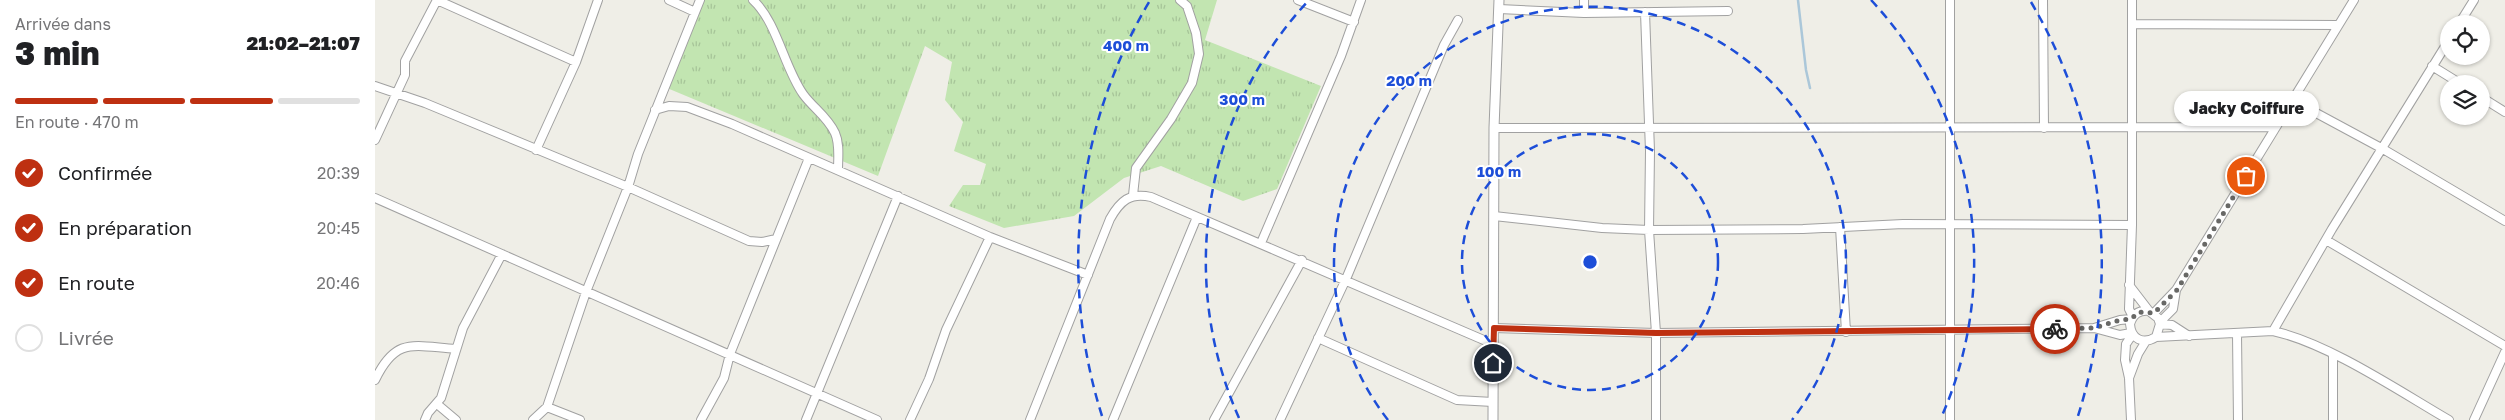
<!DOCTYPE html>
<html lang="fr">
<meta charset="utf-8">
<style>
body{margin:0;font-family:"Golos Text",sans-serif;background:#f2f2f2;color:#202124;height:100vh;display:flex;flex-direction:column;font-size:19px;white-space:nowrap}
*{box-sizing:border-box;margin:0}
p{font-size:16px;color:#757577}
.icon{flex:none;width:28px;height:28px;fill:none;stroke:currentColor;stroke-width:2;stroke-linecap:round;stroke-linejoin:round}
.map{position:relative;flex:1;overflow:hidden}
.drawer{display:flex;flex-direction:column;background:#fff;width:375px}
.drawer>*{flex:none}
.controls{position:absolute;left:2065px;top:15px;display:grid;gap:10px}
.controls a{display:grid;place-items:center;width:50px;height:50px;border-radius:50%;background:#fff;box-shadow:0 1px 4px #0004;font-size:25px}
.pin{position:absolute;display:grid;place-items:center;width:42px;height:42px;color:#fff;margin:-21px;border:2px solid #fff;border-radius:50%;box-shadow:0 1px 5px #0007}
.courier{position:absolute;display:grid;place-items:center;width:50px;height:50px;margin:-25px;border:4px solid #be3011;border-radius:50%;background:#fff;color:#222;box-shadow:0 1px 6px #0007}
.bubble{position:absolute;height:35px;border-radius:18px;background:#fff;box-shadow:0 1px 4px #0004;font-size:16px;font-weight:800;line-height:35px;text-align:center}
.headline em{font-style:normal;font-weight:800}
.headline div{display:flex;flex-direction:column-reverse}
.headline{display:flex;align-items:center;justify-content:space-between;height:85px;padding:0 15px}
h1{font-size:32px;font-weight:800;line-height:38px}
.bar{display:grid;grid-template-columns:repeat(4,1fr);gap:8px 5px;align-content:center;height:60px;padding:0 15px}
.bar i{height:6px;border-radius:4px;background:#e0e0e0}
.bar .selected{background:#be3011}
.bar p{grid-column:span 4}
ol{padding:0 15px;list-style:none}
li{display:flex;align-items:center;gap:15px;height:55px}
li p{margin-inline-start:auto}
li .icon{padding:5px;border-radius:50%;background:#be3011;color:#fff;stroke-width:4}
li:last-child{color:#757577}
li i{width:28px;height:28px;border:2px solid #e0e0e0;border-radius:50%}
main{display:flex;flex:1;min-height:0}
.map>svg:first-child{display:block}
.grass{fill:url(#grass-tufts)}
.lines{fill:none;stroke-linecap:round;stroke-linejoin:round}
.stream{stroke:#abc7d9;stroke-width:2.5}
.minor-casing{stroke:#a1a1a1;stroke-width:10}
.tertiary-casing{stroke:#a1a1a1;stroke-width:11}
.minor{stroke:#fff;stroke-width:8}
.tertiary{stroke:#fff;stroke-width:9}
.done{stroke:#686866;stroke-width:5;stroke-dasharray:0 9}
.route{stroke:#be3011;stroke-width:6}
.ring{fill:none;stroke:#1d4ed8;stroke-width:2.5;stroke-dasharray:9 6}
.centre{fill:#1d4ed8;stroke:#fff;stroke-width:2.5}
.ring-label{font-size:15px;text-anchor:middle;font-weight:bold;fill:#1d4ed8;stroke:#fff;stroke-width:4;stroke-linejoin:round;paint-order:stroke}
</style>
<main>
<section class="drawer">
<div class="headline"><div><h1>3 min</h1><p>Arrivée dans</p></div><em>21:02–21:07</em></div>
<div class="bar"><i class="selected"></i><i class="selected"></i><i class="selected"></i><i></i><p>En route · 470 m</p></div>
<ol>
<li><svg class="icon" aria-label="check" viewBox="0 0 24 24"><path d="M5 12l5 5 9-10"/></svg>Confirmée<p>20:39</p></li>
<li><svg class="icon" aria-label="check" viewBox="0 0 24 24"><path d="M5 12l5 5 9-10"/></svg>En préparation<p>20:45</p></li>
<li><svg class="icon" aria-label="check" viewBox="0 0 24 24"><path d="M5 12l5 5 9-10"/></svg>En route<p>20:46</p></li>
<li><i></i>Livrée</li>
</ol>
</section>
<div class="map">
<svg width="2130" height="420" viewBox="0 0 2130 420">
<defs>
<pattern id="grass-tufts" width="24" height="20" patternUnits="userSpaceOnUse" patternTransform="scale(1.25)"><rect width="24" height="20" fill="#c2e5b1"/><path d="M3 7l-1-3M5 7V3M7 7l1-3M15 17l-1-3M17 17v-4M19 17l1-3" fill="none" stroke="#a6c498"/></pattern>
</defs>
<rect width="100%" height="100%" fill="#efeee7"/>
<!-- grass -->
<path class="grass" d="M 328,0 L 842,0 L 830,40 L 946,86 L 902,189 L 868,201 L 786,166 L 749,178 L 699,216 L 629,228 L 574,206 L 588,185 L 605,185 L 611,164 L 579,151 L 588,122 L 570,100 L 577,62 L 550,46 L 503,176 L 292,88 Z"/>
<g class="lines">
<!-- stream -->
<path class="stream" d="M 1423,0 L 1431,70 L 1435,88"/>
<!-- minor casing -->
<g class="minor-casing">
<path id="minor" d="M 62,0 L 201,62
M 294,0 L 320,12
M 378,0 C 402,22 409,67 428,94 C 438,108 452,116 460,133 C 465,144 463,158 463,170
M 923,0 L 979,22
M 1668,0 L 1669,128
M 1757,0 L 1757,225 L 1754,309 L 1758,317
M 1124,9 L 1209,13 L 1353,11
M 1270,12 L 1275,151 L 1274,230 L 1281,333 L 1281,420
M 1209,13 L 1209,0
M 1757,24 L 1963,25
M 2084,24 L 2099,0
M 2057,66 L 2086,84
M 0,86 L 50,103 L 253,187 L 374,241 L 387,242 L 401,239
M 2106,97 L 2130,112
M 1917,100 L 2008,149 L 2130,221
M 280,110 L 294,106 L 312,107 L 357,124 L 615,237 L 713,275
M 1119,128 L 1901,127
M 0,140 L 30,75 L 30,61 L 62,0
M 161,150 L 201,62 L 223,0
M 758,195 L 761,168 L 796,119 L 817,83 L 824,54 L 821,33 L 812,6 L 805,0
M 0,198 L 502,420
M 1119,216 L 1227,228 L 1274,230 L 1428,229 L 1528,224 L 1757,225
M 1465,227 L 1471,332
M 1951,240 L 2130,346
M 886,243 L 966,56 L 986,0
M 1754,285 L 1774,311 L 1783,318 L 1785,324 L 1781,337 C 1768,345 1756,339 1755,324 C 1758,314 1764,310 1774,311
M 1779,313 L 1801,290 L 1979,0
M 1785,322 L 1798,309 L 1801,290
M 1785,324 L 1797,325 L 1814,336
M 1119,328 L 1281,333 L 1719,328 L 1745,335 L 1756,333
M 1719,328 L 1745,320 L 1756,319
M 1898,331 L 1957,229 L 2074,40
M 1862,334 L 1863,420
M 1781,337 L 1898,331 C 1953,343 2024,391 2074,420
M 943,338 L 1082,400 L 1118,402
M 1958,354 L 1958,420
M 1754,378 L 1763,354 L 1771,341
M 0,380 C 21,336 39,346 81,349
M 62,404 L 81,420
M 172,407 L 205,420
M 50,420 L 53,413 L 66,398 L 88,328 L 127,254
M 158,420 L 172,407 L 211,292 L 253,187 L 263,154 L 325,0
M 326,420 L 349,378 L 355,354 L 434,158
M 431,420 L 523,196
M 535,420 L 554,379 L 571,330 L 615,237
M 655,420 L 735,219 C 745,201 755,192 776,197 L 1118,344
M 738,420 L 822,217
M 839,420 L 927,260
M 905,420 L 971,279 L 1069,45 L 1083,20
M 1575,420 L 1575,0
M 1756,420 L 1754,378 L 1750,360 L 1751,344 L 1757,335
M 2099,420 L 2130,352"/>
</g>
<!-- tertiary casing -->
<g class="tertiary-casing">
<path id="tertiary" d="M 1118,420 L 1119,128 L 1124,0"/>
</g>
<!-- minor -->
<use href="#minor" class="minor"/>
<!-- tertiary -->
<use href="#tertiary" class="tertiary"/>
</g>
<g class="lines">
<!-- done -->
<path class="done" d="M 1680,329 L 1719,328 L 1745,320 L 1756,319 L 1764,312 L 1779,313 L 1802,290 L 1871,176"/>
<!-- route -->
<path class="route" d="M 1118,363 L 1119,328 L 1281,333 L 1680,329"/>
</g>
<!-- distance rings -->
<g class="ring">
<circle cx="1215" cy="262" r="128"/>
<path d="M1013 420A256 256 0 1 1 1417 420"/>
<path d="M864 418A384 384 0 0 1 934 0M1496 0A384 384 0 0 1 1566 418"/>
<path d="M727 416A512 512 0 0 1 774 2M1656 2A512 512 0 0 1 1703 416"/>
</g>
<circle cx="1215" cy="262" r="8" class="centre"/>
<g class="ring-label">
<text x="751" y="51">400 m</text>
<text x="1034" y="86">200 m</text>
<text x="867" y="105">300 m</text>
<text x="1124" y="177">100 m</text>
</g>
</svg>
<div class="controls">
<a><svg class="icon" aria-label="locate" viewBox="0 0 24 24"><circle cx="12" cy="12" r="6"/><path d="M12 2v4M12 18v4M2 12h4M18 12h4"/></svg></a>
<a><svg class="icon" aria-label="layers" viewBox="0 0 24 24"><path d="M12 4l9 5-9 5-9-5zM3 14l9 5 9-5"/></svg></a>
</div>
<div class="pin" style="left:1871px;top:176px;background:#ea580c"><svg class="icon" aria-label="bag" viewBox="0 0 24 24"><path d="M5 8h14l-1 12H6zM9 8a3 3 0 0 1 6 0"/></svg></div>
<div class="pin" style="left:1118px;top:363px;background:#1f2937"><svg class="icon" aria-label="home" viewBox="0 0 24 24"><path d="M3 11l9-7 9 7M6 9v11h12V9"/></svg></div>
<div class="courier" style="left:1680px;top:329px"><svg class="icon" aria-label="bike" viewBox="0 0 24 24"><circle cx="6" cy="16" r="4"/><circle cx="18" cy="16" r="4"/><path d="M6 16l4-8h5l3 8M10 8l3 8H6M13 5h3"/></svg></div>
<div class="bubble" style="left:1799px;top:91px;width:145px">Jacky Coiffure</div>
</div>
</main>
